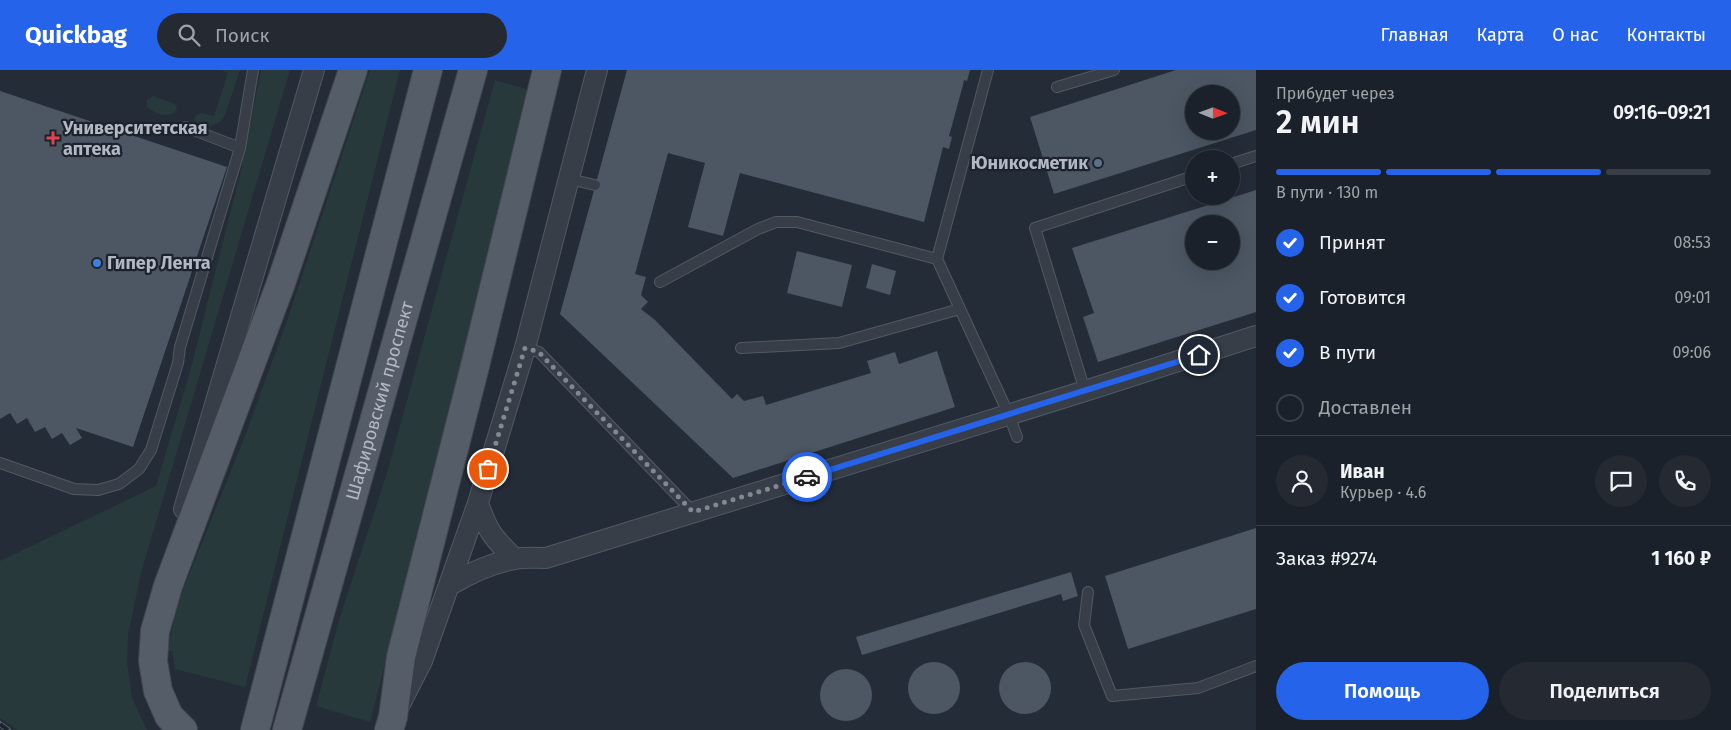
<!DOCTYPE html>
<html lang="ru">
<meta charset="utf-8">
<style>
body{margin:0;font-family:"Fira Sans",sans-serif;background:#242932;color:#f1f3f6;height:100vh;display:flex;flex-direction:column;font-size:19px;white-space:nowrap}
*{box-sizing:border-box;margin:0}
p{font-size:16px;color:#a0a3a8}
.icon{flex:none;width:28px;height:28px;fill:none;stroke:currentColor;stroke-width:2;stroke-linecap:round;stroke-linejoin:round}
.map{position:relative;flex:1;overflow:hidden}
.sheet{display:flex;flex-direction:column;background:#1b212a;width:475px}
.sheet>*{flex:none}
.needle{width:32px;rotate:91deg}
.tools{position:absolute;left:1185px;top:15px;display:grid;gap:10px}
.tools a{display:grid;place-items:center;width:55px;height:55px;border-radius:50%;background:#1b212a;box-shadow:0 5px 20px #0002,0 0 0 1px #393e47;font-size:25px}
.pin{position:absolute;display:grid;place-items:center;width:42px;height:42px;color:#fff;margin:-21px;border:2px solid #fff;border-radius:50%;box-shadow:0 1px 5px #0007}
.courier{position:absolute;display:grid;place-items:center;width:50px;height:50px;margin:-25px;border:4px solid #2563eb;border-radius:50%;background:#fff;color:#222;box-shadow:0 1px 6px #0007}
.summary em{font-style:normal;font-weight:600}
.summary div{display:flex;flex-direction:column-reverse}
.summary{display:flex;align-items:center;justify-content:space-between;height:85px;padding:0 20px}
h1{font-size:32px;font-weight:600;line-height:38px}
.bar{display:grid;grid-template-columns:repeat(4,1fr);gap:8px 5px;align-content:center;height:60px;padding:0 20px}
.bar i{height:6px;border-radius:4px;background:#393e47}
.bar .active{background:#2563eb}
.bar p{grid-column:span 4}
.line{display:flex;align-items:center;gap:12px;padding:0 20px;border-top:1px solid #393e47}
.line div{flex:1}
.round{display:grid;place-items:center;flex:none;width:52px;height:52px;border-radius:26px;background:#242932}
ol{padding:0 20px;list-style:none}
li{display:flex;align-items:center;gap:15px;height:55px}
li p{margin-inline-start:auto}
li .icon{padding:5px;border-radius:50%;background:#2563eb;color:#fff;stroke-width:4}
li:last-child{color:#a0a3a8}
li i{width:28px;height:28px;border:2px solid #393e47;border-radius:50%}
.button{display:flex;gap:10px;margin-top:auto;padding:10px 20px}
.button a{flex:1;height:58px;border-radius:30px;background:#2563eb;color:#fff;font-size:20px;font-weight:600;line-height:58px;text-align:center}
.button a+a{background:#242932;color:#f1f3f6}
header{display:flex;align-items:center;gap:30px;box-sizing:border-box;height:70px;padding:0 25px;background:#2563eb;color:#fff}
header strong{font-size:24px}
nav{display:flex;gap:28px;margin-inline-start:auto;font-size:18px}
.search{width:350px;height:45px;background:#242932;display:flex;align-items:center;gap:12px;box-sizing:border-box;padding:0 18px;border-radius:28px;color:#a0a3a8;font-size:19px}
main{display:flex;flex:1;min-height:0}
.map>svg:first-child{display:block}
.green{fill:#27393a}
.building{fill:#4c5763;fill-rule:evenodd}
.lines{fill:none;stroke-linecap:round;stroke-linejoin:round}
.lane-casing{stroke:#525963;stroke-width:12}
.street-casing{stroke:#525963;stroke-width:22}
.primary-casing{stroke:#414751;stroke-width:30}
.lane{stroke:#373e48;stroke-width:10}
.street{stroke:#373e48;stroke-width:20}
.primary{stroke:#555d68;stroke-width:28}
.rail-casing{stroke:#5a626f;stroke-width:5.5}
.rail{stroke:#1d232d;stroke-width:4;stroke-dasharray:11;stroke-linecap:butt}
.done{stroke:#808893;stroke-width:5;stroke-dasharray:0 9}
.route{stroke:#2563eb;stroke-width:6}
.health-dot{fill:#e0444e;stroke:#1d232d;stroke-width:2}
.service-dot{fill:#5c6f8a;stroke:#1d232d;stroke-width:2}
.shop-dot{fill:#3f7fe0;stroke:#1d232d;stroke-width:2}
.labels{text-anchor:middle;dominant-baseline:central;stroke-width:4.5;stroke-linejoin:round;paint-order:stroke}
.poi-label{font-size:18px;font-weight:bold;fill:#b2b9c4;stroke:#1d232d;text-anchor:start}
.street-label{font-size:18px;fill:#b2b9c4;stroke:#1d232d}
</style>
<header>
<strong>Quickbag</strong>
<div class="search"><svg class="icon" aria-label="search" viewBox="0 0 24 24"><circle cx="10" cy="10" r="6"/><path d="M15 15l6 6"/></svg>Поиск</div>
<nav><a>Главная</a><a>Карта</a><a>О нас</a><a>Контакты</a></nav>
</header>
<main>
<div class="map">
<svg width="1256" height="660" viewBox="0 0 1256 660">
<rect width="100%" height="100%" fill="#242c38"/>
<!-- green -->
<path class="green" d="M 221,0 L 240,0 L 225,45 L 220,52 L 206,58 L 198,54 L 194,50 L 196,45 L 201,43 L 214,46 L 228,3 Z
M 261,0 L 290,0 L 141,503 L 128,565 L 127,592 L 132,628 L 147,660 L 17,660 L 0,648 L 0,491 L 156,416 L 191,298 L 241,100 Z
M 370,0 L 400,0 L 245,617 L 175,599 L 172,581 L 168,581 L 176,537 L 245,366 L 288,248 Z
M 495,10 L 529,20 L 464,294 L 370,652 L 316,636 L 339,550 L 387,403 Z
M 153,26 L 175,34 L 177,39 C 169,50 156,44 147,37 L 147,30 Z"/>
<!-- building -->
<path class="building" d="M 627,0 L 970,0 L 967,11 L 964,10 L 963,15 L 949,66 L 952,67 L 949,79 L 943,77 L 924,152 L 740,103 L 723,166 L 688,157 L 705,93 L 668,83 L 635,204 L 646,207 L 641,225 L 648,232 L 641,239 L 655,250 L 732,329 L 737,324 L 744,331 L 763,326 L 766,335 L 871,303 L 867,291 L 895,282 L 899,294 L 937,281 L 955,337 L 733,408 L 560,244 Z
M 1176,0 L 1256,0 L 1256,60 L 1054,124 L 1030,47 ZM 1194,24 L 1231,24 L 1231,61 L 1194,61 Z
M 0,21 L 227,97 L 133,377 L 76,358 L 82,368 L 70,375 L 62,363 L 52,369 L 45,357 L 35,362 L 27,348 L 17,354 L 10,343 L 0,349 Z
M 1256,120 L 1256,242 L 1098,292 L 1083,247 L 1094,243 L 1072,178 ZM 1194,154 L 1231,154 L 1231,191 L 1194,191 Z
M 797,181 L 852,195 L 842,237 L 787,223 Z
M 872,194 L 896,201 L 890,225 L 866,218 Z
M 1256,458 L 1256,539 L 1128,579 L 1105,506 Z
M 1071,502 L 1078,526 L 1063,531 L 1061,524 L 862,585 L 856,567 Z
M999 618a26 26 0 1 1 52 0a26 26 0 1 1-52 0Z
M908 618a26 26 0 1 1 52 0a26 26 0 1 1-52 0Z
M820 625a26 26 0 1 1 52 0a26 26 0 1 1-52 0Z"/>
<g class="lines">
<!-- lane casing -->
<g class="lane-casing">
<path id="lane" d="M 988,0 L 937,189 L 1009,345 L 1017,367
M 1057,17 L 1114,0
M 186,57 L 240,78
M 1231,94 L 1256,86
M 569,109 L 595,115
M 660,212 L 758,159 L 776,152 L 797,152 L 937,189
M 525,278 L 539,282 L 693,442
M 741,278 L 839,273 L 960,239
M 1085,321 L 1035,158 L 1194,106
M 0,393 L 74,419 L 98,420 L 119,414 L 139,399 L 151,380 L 178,293 L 180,277 L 240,78 L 253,0
M 1088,522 L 1084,555 L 1112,626 L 1198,618 L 1256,596"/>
</g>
<!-- street casing -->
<g class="street-casing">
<path id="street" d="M 478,433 C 488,462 493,468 515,489
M 184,439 L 314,0
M 450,515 C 470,503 491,493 515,489 C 525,487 536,488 546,488 L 1085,321 L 1256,266
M 400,634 L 422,591 L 478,433 L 525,278 L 597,0"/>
</g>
<!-- primary casing -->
<g class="primary-casing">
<g id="primary">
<path d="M 183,660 L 169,646 L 158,621 L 153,591 L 155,561 L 168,516 L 281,213 L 353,0"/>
<path d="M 255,660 L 428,0"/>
<path id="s1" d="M 287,660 L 473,0"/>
<path d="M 389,660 L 393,647 L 401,587 L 475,296 L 547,0"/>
</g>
</g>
<!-- lane -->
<use href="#lane" class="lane"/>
<!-- street -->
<use href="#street" class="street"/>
<!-- primary -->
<use href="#primary" class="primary"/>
<!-- rail casing -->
<g class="rail-casing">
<path id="rail" d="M 0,654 L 8,660"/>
</g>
<!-- rail -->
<use href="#rail" class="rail"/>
</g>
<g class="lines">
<!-- done -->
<path class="done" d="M 488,399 L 525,278 L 539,282 L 549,293 L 693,442 L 807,407"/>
<!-- route -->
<path class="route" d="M 807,407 L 1199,285"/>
</g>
<!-- markers -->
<path class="health-dot" d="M50.5 60.5h5v5h5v5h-5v5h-5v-5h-5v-5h5z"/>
<circle class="service-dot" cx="1098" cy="93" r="5"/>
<circle class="shop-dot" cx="97" cy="193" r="5"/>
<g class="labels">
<!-- poi labels -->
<g class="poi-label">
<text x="63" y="58">Университетская<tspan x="63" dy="21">аптека</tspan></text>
<text x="1088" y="93" text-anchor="end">Юникосметик</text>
<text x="107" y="193">Гипер Лента</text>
</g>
<!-- street labels -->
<g class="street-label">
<text stroke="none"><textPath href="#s1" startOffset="342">Шафировский проспект</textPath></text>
</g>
</g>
</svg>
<div class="tools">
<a><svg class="needle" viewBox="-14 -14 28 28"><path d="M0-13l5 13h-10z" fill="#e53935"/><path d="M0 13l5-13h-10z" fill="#a0a3a8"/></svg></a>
<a>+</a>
<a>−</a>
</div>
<div class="pin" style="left:488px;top:399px;background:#ea580c"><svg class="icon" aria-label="bag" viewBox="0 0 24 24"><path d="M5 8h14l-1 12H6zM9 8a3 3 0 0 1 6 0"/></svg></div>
<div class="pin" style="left:1199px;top:285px;background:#1f2937"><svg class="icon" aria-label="home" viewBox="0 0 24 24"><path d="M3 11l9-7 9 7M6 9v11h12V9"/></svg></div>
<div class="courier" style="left:807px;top:407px"><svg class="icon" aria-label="car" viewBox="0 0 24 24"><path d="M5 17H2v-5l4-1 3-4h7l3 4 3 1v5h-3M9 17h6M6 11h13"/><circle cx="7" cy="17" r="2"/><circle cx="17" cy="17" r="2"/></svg></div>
</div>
<section class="sheet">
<div class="summary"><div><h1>2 мин</h1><p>Прибудет через</p></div><em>09:16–09:21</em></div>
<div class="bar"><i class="active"></i><i class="active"></i><i class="active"></i><i></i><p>В пути · 130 m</p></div>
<ol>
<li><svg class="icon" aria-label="check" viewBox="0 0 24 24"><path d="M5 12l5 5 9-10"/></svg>Принят<p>08:53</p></li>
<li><svg class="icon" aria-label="check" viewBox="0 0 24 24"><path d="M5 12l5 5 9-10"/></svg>Готовится<p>09:01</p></li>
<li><svg class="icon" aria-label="check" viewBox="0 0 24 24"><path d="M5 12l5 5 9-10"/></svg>В пути<p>09:06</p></li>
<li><i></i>Доставлен</li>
</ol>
<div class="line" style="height:90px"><a class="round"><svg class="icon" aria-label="person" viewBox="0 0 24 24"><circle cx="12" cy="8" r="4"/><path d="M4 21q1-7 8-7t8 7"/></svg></a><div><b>Иван</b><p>Курьер · 4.6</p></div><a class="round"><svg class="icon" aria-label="chat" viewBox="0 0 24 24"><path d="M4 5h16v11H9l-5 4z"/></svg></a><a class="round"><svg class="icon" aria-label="phone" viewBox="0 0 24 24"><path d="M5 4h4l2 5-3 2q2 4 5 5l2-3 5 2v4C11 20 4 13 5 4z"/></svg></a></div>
<div class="line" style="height:65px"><div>Заказ #9274</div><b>1 160 ₽</b></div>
<div class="button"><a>Помощь</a><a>Поделиться</a></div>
</section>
</main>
